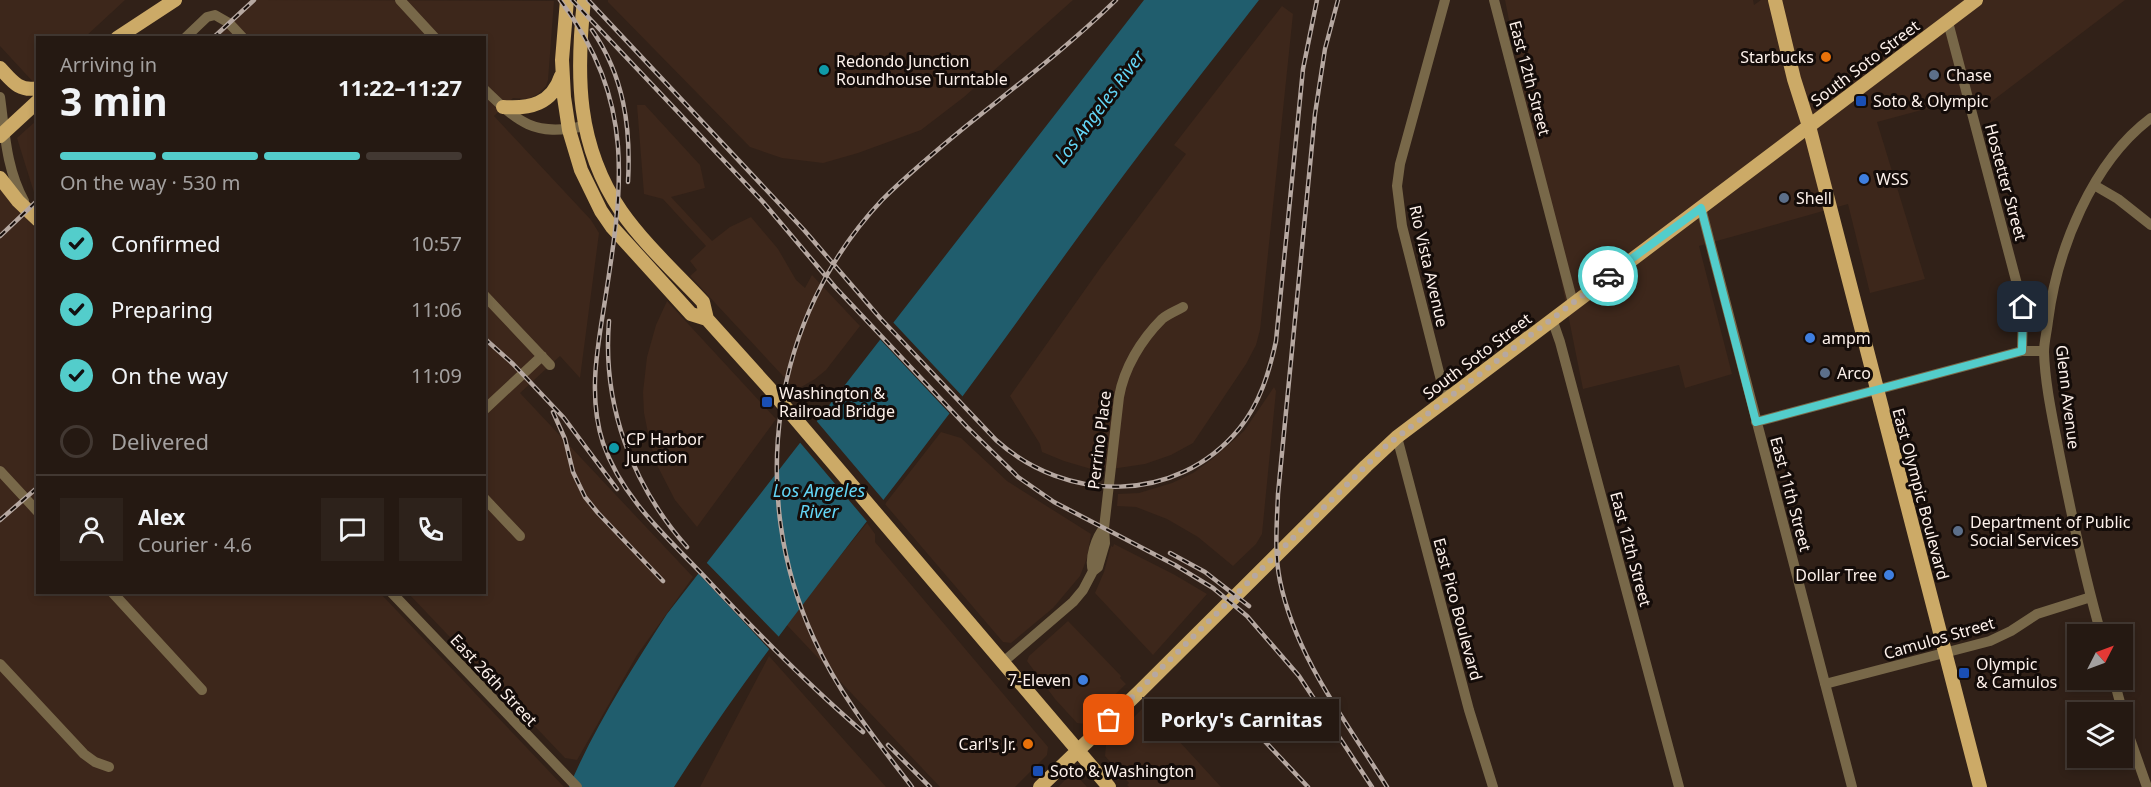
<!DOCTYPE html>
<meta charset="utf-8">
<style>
body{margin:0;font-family:"Noto Sans",sans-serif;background:#2d221b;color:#f1f3f6;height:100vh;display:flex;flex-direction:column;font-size:22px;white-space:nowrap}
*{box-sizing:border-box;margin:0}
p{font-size:20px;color:#a3a09f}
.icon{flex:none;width:33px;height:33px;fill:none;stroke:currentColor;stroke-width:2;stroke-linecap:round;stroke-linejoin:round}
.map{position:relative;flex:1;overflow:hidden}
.drawer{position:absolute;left:36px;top:36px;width:450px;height:558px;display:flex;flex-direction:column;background:#251912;border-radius:0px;box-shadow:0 3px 9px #0003,0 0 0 2px #423832}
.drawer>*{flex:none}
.needle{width:39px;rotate:48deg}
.buttons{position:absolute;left:2067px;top:624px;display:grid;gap:12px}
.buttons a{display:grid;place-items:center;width:66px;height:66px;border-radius:0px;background:#251912;box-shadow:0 3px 9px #0003,0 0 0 2px #423832;font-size:30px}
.pin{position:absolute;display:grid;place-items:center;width:51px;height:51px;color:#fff;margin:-26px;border-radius:12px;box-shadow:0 3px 9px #0006}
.courier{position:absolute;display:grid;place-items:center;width:60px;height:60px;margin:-30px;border:4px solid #53cdcb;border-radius:50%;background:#fff;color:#222;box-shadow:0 2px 8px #0007}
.bubble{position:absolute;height:42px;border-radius:0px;background:#251912;box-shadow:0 3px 9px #0003,0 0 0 2px #423832;font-size:20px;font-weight:700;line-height:42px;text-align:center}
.head em{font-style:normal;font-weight:700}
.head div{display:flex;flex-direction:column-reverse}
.head{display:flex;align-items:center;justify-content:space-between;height:102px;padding:0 24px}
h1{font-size:39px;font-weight:700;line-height:45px}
.bar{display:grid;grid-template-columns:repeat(4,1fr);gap:9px 6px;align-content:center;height:72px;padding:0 24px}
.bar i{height:8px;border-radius:4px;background:#423832}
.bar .selected{background:#53cdcb}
.bar p{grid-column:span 4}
.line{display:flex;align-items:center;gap:15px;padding:0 24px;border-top:2px solid #423832}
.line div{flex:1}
.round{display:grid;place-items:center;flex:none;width:63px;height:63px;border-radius:0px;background:#2d221b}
ol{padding:0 24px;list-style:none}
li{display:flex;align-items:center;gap:18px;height:66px}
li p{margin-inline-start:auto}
li .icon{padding:6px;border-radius:50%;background:#53cdcb;color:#111;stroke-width:4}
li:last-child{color:#a3a09f}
li i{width:33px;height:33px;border:3px solid #423832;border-radius:50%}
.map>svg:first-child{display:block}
.built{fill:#3d271b}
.water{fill:#205d6d}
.pier{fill:#312118}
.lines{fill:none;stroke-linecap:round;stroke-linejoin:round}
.minor{stroke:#786849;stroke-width:10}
.major{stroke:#ccaa67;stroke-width:14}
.rail-casing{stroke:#b6a8a1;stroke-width:4.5}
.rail{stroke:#140c09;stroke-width:2;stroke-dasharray:7;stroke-linecap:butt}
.done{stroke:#b6a8a1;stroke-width:6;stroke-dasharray:0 10.8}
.route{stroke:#53cdcb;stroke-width:8}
.food-dot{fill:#e8710a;stroke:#140c09;stroke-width:2}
.culture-dot{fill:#0f9aa8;stroke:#140c09;stroke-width:2}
.service-dot{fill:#5c6f8a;stroke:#140c09;stroke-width:2}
.transit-dot{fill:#1a4fb4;stroke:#140c09;stroke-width:2}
.shop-dot{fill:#3f7fe0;stroke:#140c09;stroke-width:2}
.labels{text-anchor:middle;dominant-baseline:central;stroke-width:6;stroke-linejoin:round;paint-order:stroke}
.poi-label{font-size:16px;fill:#fdf1eb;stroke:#140c09;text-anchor:start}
.street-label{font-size:16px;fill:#fdf1eb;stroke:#140c09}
.water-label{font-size:18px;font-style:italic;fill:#63d5f5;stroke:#140c09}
</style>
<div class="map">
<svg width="2151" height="787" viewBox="0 0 2151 787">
<rect width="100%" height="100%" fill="#312118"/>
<!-- built -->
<path class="built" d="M 0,0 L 125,0 L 85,37 L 38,38 L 37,82 L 35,84 L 0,46 Z
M 256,0 L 554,1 L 548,80 L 546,86 L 538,94 L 528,99 L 513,98 L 494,116 L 591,220 L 599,233 L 580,378 L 560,356 L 520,393 L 693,577 L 637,655 L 577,760 L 565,758 L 408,593 L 484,592 L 484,38 L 216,38 Z
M 608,0 L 1073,0 L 964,97 L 921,130 L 858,153 L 823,163 L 782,158 L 750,147 L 608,2 Z
M 1505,0 L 1753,0 L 1754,5 L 1761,0 L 2125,0 L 1987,105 L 1959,100 L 1877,122 L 1925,279 L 1870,293 L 1848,204 L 1699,246 L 1732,374 L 1685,388 L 1679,365 L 1583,389 Z
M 1282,6 L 1293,14 L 1260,330 L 1256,345 L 1246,364 L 1193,443 L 1171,455 L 1145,464 L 1098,471 L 1064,461 L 1042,452 L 1040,444 L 1010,396 L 1101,267 L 1186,154 L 1174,145 Z
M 637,105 L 645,105 L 700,165 L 705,188 L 671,197 L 712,241 L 730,227 L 751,217 L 778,249 L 796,280 L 805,288 L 812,275 L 860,326 L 826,370 L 815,379 L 796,390 L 690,276 L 697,270 L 690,261 L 706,246 L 663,199 L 644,194 Z
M 37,120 L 37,202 L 17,138 Z
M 0,168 L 2,179 L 26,218 L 37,230 L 38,592 L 380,593 L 564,787 L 0,787 Z
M 667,301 L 776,419 L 697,527 L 675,500 L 658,467 L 650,443 L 644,413 L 643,392 L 647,357 L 656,325 Z
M 1274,387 L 1276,391 L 1262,534 L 1256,544 L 1233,566 L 1198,537 L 1167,519 L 1136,507 L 1117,506 L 1118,494 L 1139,493 L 1172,483 L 1193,473 L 1211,460 L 1244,431 Z
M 941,432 L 961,438 L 1007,481 L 1091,534 L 1087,558 L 1080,576 L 1053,608 L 1011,643 L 1003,642 L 885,504 Z
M 867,523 L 875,534 L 875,542 L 1048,747 L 1047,755 L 1015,787 L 940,787 L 785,623 Z
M 1114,544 L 1175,575 L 1207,594 L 1153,655 L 1095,593 L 1104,572 L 1111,546 L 1113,547 Z
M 1068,621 L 1121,676 L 1120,678 L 1126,684 L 1085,724 L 1077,723 L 1055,699 L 1027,661 L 1029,656 Z
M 769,656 L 886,787 L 700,787 Z
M 1146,705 L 1221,787 L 1129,787 L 1127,785 L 1129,783 L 1105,756 L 1106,745 Z
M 1070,775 L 1078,777 L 1087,787 L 1058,787 Z"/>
<!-- water -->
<path class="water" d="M 1144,0 L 1259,0 C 1208,66 1155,132 1106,199 C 1051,273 999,349 943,422 C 852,543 755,659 674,787 L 569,787 C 595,726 631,670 667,614 Z"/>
<!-- pier -->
<path class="pier" d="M 890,319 L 965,399 L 952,416 L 877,336 Z
M 814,418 L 886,503 L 870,525 L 797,439 Z
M 704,560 L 780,638 L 771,651 L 696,571 Z"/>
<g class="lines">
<!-- minor -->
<path class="minor" d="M 400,0 L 435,38
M 1445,0 L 1400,164 L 1397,186 L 1402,226 L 1446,400
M 1494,0 L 1573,303
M 1948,22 L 2023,307 L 2022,351
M 185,38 L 207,17 L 215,15 L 229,23 L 243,38
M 484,89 C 519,123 534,137 584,126
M 0,97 C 5,133 6,168 24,201
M 2094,185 L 2118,199 L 2151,225
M 1701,208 L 1852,787
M 484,295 L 550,365
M 1552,319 L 1560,342 L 1679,787
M 484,410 L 542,356
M 1756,422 L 2022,351 L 2044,351
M 1397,437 L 1469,710 L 1493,787
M 0,471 L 38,512
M 484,498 L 520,536
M 1093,571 C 1089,559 1096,537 1104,528
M 112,592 L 202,690
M 391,592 L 577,787
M 2101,634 C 2084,574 2071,513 2059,452 C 2053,420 2045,385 2044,352 C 2044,342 2047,331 2048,321 C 2057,250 2092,162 2151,118
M 1002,663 L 1073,602 L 1083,590 L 1093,571 L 1098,567 L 1105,543 L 1104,528 L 1119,397 C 1124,368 1141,340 1162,319 C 1168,314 1176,311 1183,307
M 0,664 L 84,754 L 95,762 L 109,767
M 2114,680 L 2129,736 L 2147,787
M 1825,684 L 1990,641 L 2011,631 L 2037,614 L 2091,597"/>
<!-- major -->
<path class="major" d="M 567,0 L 562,60 L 564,97 L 569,130 L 581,170 L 601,211 L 612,227 L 691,314 L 707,319 L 770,389 L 1109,787
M 584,0 C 576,75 576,145 621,211 C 644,244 676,273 703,302 L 707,319
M 1775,0 L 1794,79 L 1809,126 L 1980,787
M 117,38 L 175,0
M 0,68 C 12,81 19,92 38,88
M 503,107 C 530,109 552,104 561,76
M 0,136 L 38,101
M 0,178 L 18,201 L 38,220
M 1040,787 L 1140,691 L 1366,466 L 1397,437 L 1976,0"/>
<!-- rail casing -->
<g class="rail-casing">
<path id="rail" d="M 560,0 C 639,105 622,192 603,313 C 596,356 589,400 603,443 C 622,498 665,535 704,576 C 755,631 805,682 863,732
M 572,0 L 763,202 L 835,287 L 967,427 L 1018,477 L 1054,502 L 1175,565 L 1213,588 L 1247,616 L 1299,676 L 1372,787
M 588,0 L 804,230 L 881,319 L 996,440 C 1066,503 1176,505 1239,429 C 1260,403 1269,373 1276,341 L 1303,69 L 1317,0
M 1338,0 L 1325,49 L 1315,114 L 1278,494 C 1277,522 1274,552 1280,581 C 1296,658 1346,721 1387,787
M 592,30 C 624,76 631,127 628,182
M 213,38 L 254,0
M 0,236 L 38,200
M 609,321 C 602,405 632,485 687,547
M 484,338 L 513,364 L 564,418 L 617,489
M 553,412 L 565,439 L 573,472 L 585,497 L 598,513 L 663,581
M 0,520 L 38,487
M 1170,553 L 1205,572 L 1249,606
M 1240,715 L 1308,787
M 888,745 L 930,787
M 912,787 C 876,740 839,694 814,639 C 747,493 771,318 882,200 C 908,174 937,150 965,127 C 1016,86 1069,46 1116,0"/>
</g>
<!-- rail -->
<use href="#rail" class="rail"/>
</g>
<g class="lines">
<!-- done -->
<path class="done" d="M 1109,720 L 1387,445 L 1608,276"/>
<!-- route -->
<path class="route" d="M 1608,276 L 1701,208 L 1756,422 L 2022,351 L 2023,307"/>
</g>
<!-- markers -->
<g class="food-dot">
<circle cx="1826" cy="57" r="6"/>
<circle cx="1028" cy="744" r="6"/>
</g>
<g class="culture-dot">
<circle cx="824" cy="70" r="6"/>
<circle cx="614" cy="448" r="6"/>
</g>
<g class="service-dot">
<circle cx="1934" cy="75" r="6"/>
<circle cx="1784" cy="198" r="6"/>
<circle cx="1825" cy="373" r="6"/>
<circle cx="1958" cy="531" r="6"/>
</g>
<g class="transit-dot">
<rect x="1855" y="95" width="12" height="12" rx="3"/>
<rect x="761" y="396" width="12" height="12" rx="3"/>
<rect x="1958" y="667" width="12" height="12" rx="3"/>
<rect x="1032" y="765" width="12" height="12" rx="3"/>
</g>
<g class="shop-dot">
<circle cx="1864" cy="179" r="6"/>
<circle cx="1810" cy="338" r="6"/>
<circle cx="1889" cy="575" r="6"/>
<circle cx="1083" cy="680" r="6"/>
</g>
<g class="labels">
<!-- poi labels -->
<g class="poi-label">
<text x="1814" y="57" text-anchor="end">Starbucks</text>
<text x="836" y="61">Redondo Junction<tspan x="836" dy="18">Roundhouse Turntable</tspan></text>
<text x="1946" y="75">Chase</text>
<text x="1873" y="101">Soto &amp; Olympic</text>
<text x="1876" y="179">WSS</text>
<text x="1796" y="198">Shell</text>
<text x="1822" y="338">ampm</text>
<text x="1837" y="373">Arco</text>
<text x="779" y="393">Washington &amp;<tspan x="779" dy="18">Railroad Bridge</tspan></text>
<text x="626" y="439">CP Harbor<tspan x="626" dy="18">Junction</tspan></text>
<text x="1970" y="522">Department of Public<tspan x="1970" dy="18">Social Services</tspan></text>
<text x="1877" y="575" text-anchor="end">Dollar Tree</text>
<text x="1976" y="664">Olympic<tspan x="1976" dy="18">&amp; Camulos</tspan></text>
<text x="1071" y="680" text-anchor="end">7-Eleven</text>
<text x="1016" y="744" text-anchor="end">Carl's Jr.</text>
<text x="1050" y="771">Soto &amp; Washington</text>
</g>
<!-- street labels -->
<g class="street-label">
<text transform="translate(1865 63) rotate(-37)">South Soto Street</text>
<text transform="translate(1530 78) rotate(75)">East 12th Street</text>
<text transform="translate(2006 182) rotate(75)">Hostetter Street</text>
<text transform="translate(1429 266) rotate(77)">Rio Vista Avenue</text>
<text transform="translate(1477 356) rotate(-37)">South Soto Street</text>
<text transform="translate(2068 397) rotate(83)">Glenn Avenue</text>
<text transform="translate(1099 440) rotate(-83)">Perrino Place</text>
<text transform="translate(1791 494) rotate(75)">East 11th Street</text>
<text transform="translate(1921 494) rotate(75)">East Olympic Boulevard</text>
<text transform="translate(1631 549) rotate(75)">East 12th Street</text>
<text transform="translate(1458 609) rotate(75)">East Pico Boulevard</text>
<text transform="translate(1939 638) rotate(-16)">Camulos Street</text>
<text transform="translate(494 680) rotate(47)">East 26th Street</text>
</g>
<!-- water labels -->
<g class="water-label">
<text transform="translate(1099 107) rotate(-53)">Los Angeles River</text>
<text x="819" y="490">Los Angeles<tspan x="819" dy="21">River</tspan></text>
</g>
</g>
</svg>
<div class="buttons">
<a><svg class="needle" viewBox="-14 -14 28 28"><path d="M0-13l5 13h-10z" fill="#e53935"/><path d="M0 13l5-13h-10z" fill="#a3a09f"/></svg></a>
<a><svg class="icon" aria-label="layers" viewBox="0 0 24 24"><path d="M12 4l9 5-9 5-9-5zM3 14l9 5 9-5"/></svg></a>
</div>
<div class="pin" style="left:1109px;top:720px;background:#ea580c"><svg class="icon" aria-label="bag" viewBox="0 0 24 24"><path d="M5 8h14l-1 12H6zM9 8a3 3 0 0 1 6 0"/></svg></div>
<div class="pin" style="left:2023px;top:307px;background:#1f2937"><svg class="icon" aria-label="home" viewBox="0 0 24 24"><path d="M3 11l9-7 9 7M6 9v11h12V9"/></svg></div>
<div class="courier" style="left:1608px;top:276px"><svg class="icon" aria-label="car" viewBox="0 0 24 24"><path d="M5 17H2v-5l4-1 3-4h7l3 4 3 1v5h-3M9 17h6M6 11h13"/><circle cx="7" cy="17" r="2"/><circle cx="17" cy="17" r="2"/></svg></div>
<div class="bubble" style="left:1144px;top:699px;width:195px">Porky's Carnitas</div>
<section class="drawer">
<div class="head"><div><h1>3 min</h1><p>Arriving in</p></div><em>11:22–11:27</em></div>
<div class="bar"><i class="selected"></i><i class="selected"></i><i class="selected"></i><i></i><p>On the way · 530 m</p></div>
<ol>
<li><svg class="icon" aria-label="check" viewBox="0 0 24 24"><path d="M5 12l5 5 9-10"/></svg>Confirmed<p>10:57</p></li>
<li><svg class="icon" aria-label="check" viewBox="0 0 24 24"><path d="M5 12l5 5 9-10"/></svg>Preparing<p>11:06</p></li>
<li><svg class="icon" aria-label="check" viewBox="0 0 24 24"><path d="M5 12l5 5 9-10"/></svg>On the way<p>11:09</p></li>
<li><i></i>Delivered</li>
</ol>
<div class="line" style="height:108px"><a class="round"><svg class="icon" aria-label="person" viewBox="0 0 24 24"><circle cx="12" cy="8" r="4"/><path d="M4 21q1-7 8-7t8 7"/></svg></a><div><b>Alex</b><p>Courier · 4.6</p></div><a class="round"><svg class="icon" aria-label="chat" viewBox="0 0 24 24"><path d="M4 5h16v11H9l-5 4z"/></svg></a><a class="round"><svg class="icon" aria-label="phone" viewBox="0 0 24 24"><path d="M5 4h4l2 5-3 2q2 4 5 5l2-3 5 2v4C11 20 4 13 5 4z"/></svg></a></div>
</section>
</div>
